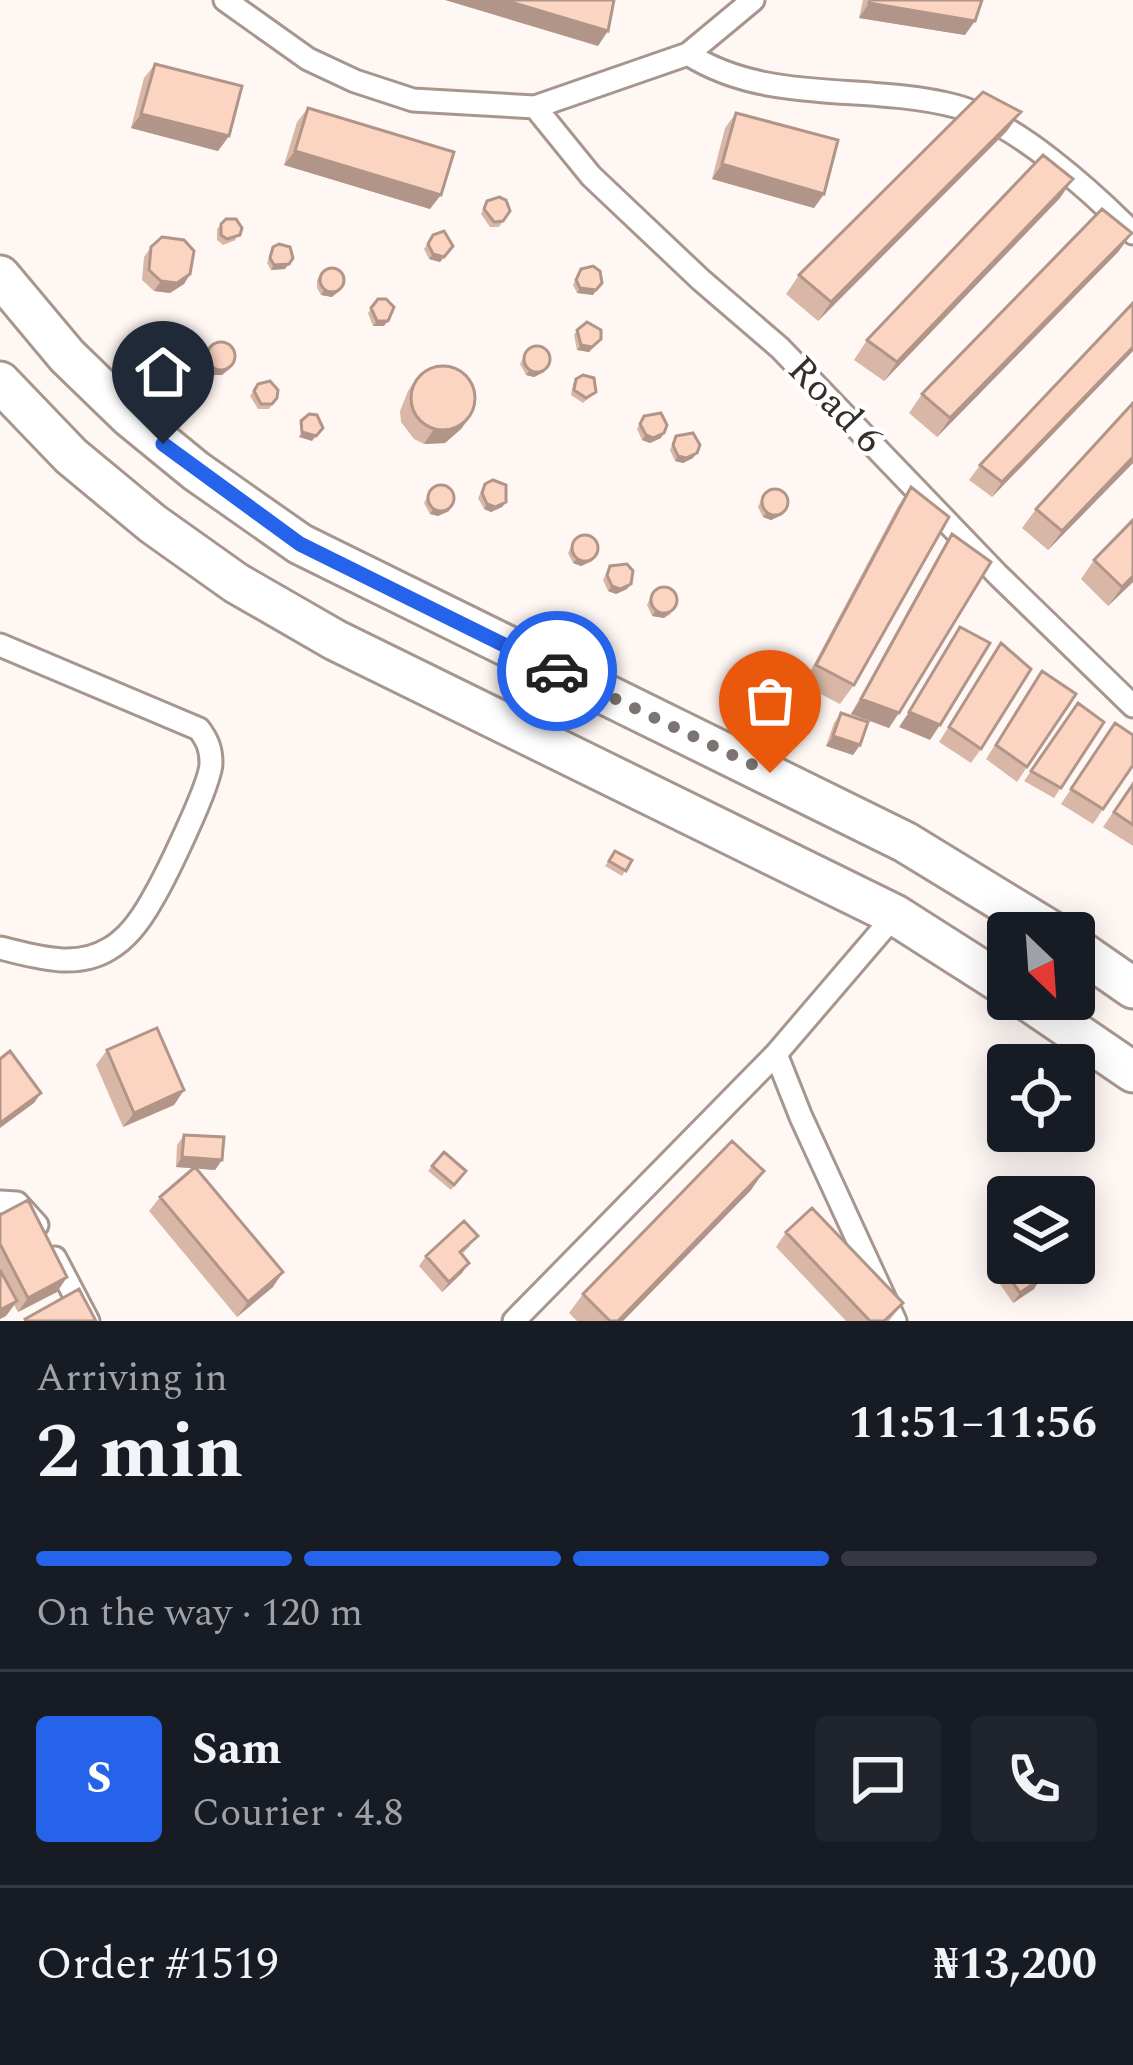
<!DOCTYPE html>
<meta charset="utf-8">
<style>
body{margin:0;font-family:Spectral,serif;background:#20242c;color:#f1f3f6;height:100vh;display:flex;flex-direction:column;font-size:45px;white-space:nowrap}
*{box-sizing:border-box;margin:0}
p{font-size:39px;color:#9ea1a6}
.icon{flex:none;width:66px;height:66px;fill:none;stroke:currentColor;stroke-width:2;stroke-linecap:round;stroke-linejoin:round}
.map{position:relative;height:1321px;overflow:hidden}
.sheet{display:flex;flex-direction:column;background:#171b24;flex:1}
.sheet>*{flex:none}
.needle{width:78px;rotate:155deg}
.controls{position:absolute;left:987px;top:912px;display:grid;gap:24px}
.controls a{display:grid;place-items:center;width:108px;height:108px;border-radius:12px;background:#171b24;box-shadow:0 6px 30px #0003;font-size:60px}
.pin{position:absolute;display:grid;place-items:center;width:102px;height:102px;color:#fff;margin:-123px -51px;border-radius:50% 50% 50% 0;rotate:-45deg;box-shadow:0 0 12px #0007}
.pin .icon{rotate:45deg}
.courier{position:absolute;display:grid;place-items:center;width:120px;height:120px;margin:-60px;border:9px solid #2563eb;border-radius:50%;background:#fff;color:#222;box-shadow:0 3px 15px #0007}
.headline em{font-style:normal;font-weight:700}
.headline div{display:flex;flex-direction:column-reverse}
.headline{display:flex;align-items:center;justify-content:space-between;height:204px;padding:0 36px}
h1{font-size:78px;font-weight:700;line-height:90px}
.bar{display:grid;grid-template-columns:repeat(4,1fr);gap:18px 12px;align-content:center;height:144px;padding:0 36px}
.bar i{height:15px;border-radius:9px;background:#363941}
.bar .on{background:#2563eb}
.bar p{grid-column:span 4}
.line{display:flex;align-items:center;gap:30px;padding:0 36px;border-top:3px solid #363941}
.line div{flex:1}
.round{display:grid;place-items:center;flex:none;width:126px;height:126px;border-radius:12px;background:#20242c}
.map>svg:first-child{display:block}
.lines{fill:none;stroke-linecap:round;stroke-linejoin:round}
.street-casing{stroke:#a7968e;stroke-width:27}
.highway-casing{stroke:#a7968e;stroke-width:45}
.street{stroke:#fff;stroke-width:21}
.highway{stroke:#fff;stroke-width:39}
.wall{fill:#d9b7a7}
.shaded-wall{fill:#b09588}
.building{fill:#fcd5c2;stroke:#b09588;stroke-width:3}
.done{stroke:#7c7471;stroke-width:12;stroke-dasharray:0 21.6}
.route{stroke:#2563eb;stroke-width:15}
.labels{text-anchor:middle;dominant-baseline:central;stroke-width:9;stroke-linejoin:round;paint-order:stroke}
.street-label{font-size:39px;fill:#352e2b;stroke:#fff}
</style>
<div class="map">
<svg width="1133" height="1321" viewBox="0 0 1133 1321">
<rect width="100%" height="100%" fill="#fff7f4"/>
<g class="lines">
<!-- street casing -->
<g class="street-casing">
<path id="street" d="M 225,0 L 308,59 L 355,81 L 413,100 L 535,107 L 688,54 L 753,0
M 688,54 C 768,105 866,83 955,106 C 1015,122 1090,190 1133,233
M 535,107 L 591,176 L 701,280 L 780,348 L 998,575 L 1133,706
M 0,645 L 199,729 C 207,740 211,748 211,763 C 211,784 165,878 152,900 C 142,918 127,939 109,949 C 75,970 35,956 0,948
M 776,1054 L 801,1117 L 895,1321
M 0,1202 L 17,1203 L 37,1225
M 55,1258 L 88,1321
M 514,1321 L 776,1054 L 895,915"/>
</g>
<!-- highway casing -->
<g class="highway-casing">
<path id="highway" d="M 0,276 L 67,356 L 130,417 L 196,471 L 300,544 L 905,842 L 1054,933
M 0,382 L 71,456 L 153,524 L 236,583 L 335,640 L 895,915 L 1008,987
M 1074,947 L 1133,988
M 1026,999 L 1133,1072"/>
</g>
<!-- street -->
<use href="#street" class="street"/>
<!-- highway -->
<use href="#highway" class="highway"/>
</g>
<!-- wall -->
<path class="wall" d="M 863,0 L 982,0 L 965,35 L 859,18 Z
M 155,64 L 229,136 L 218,151 L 131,128 L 144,78 Z
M 308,108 L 430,209 L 284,165 L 297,122 Z
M 736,113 L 824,194 L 814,208 L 712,179 L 725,128 Z
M 1007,131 L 818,321 L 786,294 L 799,275 Z
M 1060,198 L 884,381 L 854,360 L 867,340 Z
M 487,201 L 510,211 L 499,227 L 490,227 L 481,214 Z
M 226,219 L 236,240 L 223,245 L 217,240 L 217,229 Z
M 1132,233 L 1118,252 L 937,437 L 909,413 L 922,394 Z
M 433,235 L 453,246 L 440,262 L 429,259 L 424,249 Z
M 151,247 L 190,274 L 184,284 L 170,293 L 154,291 L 142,280 L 144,257 Z
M 273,247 L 285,269 L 271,270 L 267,263 Z
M 581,269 L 602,283 L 593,295 L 577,293 L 573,285 Z
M 320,275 L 339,292 L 332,297 L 321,295 L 317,288 L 317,280 Z
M 378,299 L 384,326 L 373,326 L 368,313 Z
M 1133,303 L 1133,351 L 992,497 L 969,480 L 980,465 Z
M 577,330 L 601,339 L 589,352 L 577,350 L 574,335 Z
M 209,349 L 230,369 L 222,375 L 212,375 L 203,363 Z
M 527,350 L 544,372 L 534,377 L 526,375 L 520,364 Z
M 418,376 L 472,414 L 461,429 L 445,443 L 424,444 L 414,439 L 401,422 L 400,411 L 408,391 Z
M 576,379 L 596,392 L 583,403 L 571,395 L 573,384 Z
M 258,384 L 277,398 L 269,409 L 258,409 L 250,396 Z
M 1133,403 L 1133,463 L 1048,550 L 1022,528 L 1036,509 Z
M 644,416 L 661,438 L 650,443 L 642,440 L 637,429 Z
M 676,436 L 693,458 L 683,463 L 675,461 L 670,450 Z
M 485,484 L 506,502 L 502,507 L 491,512 L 484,509 L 478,498 Z
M 911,487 L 854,685 L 840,704 L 803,685 L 898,506 Z
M 431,489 L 449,511 L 438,516 L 430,514 L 424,503 Z
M 764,493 L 786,510 L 782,515 L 771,520 L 763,517 L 758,507 Z
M 1133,520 L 1133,582 L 1108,606 L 1081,579 L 1094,560 Z
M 952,534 L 889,728 L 851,714 L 942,549 Z
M 575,539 L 592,561 L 581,566 L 573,563 L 568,553 Z
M 610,566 L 627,589 L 616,594 L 608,591 L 603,580 Z
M 653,591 L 671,614 L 664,618 L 652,616 L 647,605 Z
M 1001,643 L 981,749 L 971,763 L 939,742 Z
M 1032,686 L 1076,694 L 1017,782 L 986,759 Z
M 1078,703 L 1104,722 L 1054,798 L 1024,781 Z
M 841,713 L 860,745 L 853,755 L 826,746 L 834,723 Z
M 1115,723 L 1133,765 L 1093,824 L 1061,804 Z
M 1133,783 L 1133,846 L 1103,827 Z
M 615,851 L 632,860 L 622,876 L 605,866 Z
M 107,1050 L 184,1090 L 174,1105 L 123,1127 L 96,1065 Z
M 184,1135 L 222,1160 L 215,1170 L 196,1168 L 273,1287 L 237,1317 L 149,1211 L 160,1197 L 193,1168 L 176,1167 L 177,1145 Z
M 444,1152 L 466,1171 L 451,1190 L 428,1171 Z
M 764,1171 L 751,1190 L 623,1321 L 577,1321 L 569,1313 L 583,1294 Z
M 0,1215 L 67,1277 L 57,1292 L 18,1312 L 14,1305 L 6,1316 L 0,1319 Z
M 786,1232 L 903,1303 L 889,1321 L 846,1321 L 776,1247 Z
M 471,1245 L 462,1254 L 462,1273 L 442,1292 L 419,1266 L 426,1256 Z
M 998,1261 L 1040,1279 L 1034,1289 L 1013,1303 L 991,1271 Z"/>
<!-- shaded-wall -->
<path class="shaded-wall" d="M 445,0 L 504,0 L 608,31 L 598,46 Z
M 869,3 L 975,21 L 965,35 L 859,18 Z
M 1021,112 L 1007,131 L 818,321 L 831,302 Z
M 141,114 L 229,136 L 218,151 L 131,128 Z
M 295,151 L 441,195 L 430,209 L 284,165 Z
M 722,164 L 824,194 L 814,208 L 712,179 Z
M 1073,179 L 1060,198 L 884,381 L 897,362 Z
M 1132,233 L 1118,252 L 937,437 L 950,418 Z
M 433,254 L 444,257 L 440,262 L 429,259 Z
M 289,264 L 285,269 L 271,270 L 274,265 Z
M 190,274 L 184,284 L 170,293 L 154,291 L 161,281 Z
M 342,287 L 332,297 L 321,295 L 324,290 Z
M 580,288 L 596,290 L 593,295 L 577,293 Z
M 377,321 L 388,321 L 384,326 L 373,326 Z
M 601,339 L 589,352 L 577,350 L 581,345 Z
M 1133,347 L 1133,351 L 992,497 L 1002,482 Z
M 233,364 L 222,375 L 212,375 L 215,370 Z
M 548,367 L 544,372 L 534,377 L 526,375 L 530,369 Z
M 472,414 L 461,429 L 445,443 L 424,444 L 434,429 Z
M 302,432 L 316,436 L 312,441 L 299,437 Z
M 664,433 L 661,438 L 650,443 L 642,440 L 646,435 Z
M 697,453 L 693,458 L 683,463 L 675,461 L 678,456 Z
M 1133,457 L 1133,463 L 1048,550 L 1062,531 Z
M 506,502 L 502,507 L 491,512 L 484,509 L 487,504 Z
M 452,506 L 449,511 L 438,516 L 430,514 L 433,509 Z
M 786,510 L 782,515 L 771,520 L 763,517 L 767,512 Z
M 596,556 L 592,561 L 581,566 L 573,563 L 577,558 Z
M 1133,576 L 1133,582 L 1108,606 L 1122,587 Z
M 631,584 L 627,589 L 616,594 L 608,591 L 612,586 Z
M 674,609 L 664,618 L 652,616 L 655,611 Z
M 861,699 L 899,713 L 889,728 L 851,714 Z
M 909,712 L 940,725 L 930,740 L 899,727 Z
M 833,736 L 860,745 L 853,755 L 826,746 Z
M 184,1090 L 174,1105 L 123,1127 L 134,1113 Z
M 41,1093 L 34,1103 L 0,1128 L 0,1123 Z
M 182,1157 L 222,1160 L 215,1170 L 176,1167 Z
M 764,1171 L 751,1190 L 623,1321 L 618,1321 Z
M 469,1263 L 462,1273 L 442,1292 L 449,1282 Z
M 283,1272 L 273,1287 L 237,1317 L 248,1302 Z
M 67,1277 L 57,1292 L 18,1312 L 28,1298 Z
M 1040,1279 L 1034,1289 L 1013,1303 L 1020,1293 Z
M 17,1301 L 6,1316 L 0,1319 L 0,1310 Z"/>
<!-- building -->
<path class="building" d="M 504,0 L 614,0 L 608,31 Z
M 870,0 L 982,0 L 975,21 L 869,3 Z
M 155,64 L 242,86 L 229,136 L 141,114 Z
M 983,92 L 1021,112 L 831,302 L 799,275 Z
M 308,108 L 454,152 L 441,195 L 295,151 Z
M 736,113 L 838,140 L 824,194 L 722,164 Z
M 1043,155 L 1073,179 L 897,362 L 867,340 Z
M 499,197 L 506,200 L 510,211 L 503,221 L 494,222 L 484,209 L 487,201 Z
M 1102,209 L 1132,233 L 950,418 L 922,394 Z
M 226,219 L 236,219 L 242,228 L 240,235 L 227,239 L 221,235 L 221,224 Z
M 444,231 L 453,246 L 444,257 L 433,254 L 428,244 L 433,235 Z
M 162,237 L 184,240 L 194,251 L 190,274 L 177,283 L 161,281 L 149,270 L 151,247 Z
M 279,244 L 290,247 L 293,258 L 289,264 L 274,265 L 270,258 L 273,247 Z
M 593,266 L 600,271 L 602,283 L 596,290 L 580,288 L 576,280 L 581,269 Z
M320 280a12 12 0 1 1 24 0a12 12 0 1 1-24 0Z
M 378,299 L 386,299 L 394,307 L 388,321 L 377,321 L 371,308 Z
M 1133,303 L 1133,347 L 1002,482 L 980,465 Z
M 587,322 L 601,330 L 601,339 L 592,347 L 581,345 L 577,330 Z
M207 356a14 14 0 1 1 28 0a14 14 0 1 1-28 0Z
M524 359a13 13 0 1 1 26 0a13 13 0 1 1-26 0Z
M411 398a32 32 0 1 1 64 0a32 32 0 1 1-64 0Z
M 583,375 L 594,378 L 596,392 L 586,398 L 574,390 L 576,379 Z
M 270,381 L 278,390 L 277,398 L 272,404 L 261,404 L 254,391 L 258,384 Z
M 1133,403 L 1133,457 L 1062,531 L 1036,509 Z
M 661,413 L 667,425 L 664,433 L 653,438 L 646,435 L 640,424 L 644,416 Z
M 309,414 L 317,415 L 323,428 L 316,436 L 302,432 L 301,421 Z
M 693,433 L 700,445 L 697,453 L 686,458 L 678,456 L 673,445 L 676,436 Z
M 493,480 L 506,485 L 506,502 L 495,507 L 487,504 L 482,493 L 485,484 Z
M428 498a13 13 0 1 1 26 0a13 13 0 1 1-26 0Z
M 911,487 L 949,517 L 854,685 L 816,665 Z
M762 502a13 13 0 1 1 26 0a13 13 0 1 1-26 0Z
M 1133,520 L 1133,576 L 1122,587 L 1094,560 Z
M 952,534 L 991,562 L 899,713 L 861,699 Z
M572 548a13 13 0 1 1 26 0a13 13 0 1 1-26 0Z
M 627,564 L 633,571 L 631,584 L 620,589 L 612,586 L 607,575 L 610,566 Z
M651 600a13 13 0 1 1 26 0a13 13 0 1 1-26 0Z
M 960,627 L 990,643 L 940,725 L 909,712 Z
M 1001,643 L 1031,669 L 981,749 L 949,727 Z
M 1042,671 L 1076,694 L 1027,767 L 996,745 Z
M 1078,703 L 1104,722 L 1061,788 L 1031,771 Z
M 841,713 L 868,722 L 860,745 L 833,736 Z
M 1115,723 L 1133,735 L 1133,765 L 1103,809 L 1071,789 Z
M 1133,784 L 1133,825 L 1114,812 Z
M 615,851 L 632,860 L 626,871 L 609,861 Z
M 157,1028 L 184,1090 L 134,1113 L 107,1050 Z
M 10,1051 L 41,1093 L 0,1123 L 0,1059 Z
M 184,1135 L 224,1137 L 222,1160 L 182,1157 Z
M 732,1141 L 764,1171 L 618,1321 L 610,1321 L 583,1294 Z
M 444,1152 L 466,1171 L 454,1185 L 432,1166 Z
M 195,1167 L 283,1272 L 248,1302 L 160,1197 Z
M 28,1200 L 67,1277 L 28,1298 L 0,1244 L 0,1215 Z
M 812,1208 L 903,1303 L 884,1321 L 870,1321 L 786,1232 Z
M 464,1221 L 478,1236 L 460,1252 L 469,1263 L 449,1282 L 426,1256 Z
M 1008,1254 L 1008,1263 L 1030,1263 L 1040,1279 L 1020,1293 L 998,1261 Z
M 0,1270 L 17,1301 L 0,1310 Z
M 79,1289 L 96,1321 L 26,1321 L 25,1319 Z"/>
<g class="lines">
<!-- done -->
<path class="done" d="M 557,671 L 770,773"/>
<!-- route -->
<path class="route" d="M 163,444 L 300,544 L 557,671"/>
</g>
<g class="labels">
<!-- street labels -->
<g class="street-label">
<text transform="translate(835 405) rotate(46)">Road 6</text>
</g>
</g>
</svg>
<div class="controls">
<a><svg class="needle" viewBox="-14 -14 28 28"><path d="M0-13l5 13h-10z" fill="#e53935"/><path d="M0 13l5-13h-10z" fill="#9ea1a6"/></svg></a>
<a><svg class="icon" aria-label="locate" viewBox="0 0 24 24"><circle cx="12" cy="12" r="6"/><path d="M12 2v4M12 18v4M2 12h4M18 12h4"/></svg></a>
<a><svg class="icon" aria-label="layers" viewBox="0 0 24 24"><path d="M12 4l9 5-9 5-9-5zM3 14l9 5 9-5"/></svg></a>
</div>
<div class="pin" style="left:770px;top:773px;background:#ea580c"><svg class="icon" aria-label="bag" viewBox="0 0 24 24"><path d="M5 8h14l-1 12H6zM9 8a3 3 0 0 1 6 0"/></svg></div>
<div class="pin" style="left:163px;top:444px;background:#1f2937"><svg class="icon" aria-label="home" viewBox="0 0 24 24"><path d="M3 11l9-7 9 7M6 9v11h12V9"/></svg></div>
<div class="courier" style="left:557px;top:671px"><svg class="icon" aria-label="car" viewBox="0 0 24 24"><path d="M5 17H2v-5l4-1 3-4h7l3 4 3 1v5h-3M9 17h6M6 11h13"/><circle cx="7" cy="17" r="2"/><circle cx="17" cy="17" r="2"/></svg></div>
</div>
<section class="sheet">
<div class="headline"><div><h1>2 min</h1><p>Arriving in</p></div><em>11:51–11:56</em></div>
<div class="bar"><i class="on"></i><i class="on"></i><i class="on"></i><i></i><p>On the way · 120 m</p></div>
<div class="line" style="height:216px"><b class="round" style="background:#2563eb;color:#fff">S</b><div><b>Sam</b><p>Courier · 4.8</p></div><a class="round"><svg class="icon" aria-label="chat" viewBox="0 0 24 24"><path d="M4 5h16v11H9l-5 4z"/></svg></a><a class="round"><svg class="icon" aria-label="phone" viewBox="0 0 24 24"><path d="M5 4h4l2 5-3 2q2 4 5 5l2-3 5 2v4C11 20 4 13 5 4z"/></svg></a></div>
<div class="line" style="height:156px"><div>Order #1519</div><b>₦13,200</b></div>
</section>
